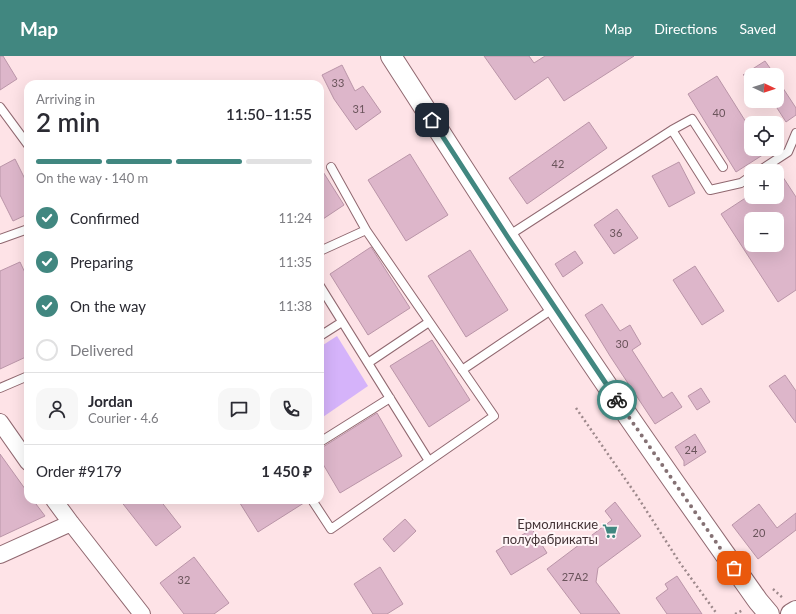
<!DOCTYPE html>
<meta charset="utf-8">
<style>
body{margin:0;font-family:Lato,sans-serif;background:#f7f7f7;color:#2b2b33;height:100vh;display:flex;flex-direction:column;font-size:15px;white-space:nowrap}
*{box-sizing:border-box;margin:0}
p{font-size:13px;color:#7c7c81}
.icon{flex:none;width:22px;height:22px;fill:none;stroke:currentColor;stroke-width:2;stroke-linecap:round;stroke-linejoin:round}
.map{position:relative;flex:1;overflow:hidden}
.sheet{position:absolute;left:24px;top:24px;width:300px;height:424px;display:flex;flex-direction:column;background:#fff;border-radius:12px;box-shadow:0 4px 16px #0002}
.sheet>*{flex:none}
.needle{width:26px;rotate:94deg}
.buttons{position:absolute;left:744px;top:12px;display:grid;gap:8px}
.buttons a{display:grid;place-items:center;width:40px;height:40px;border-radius:8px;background:#fff;box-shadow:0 4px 16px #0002;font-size:20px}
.pin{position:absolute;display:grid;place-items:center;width:34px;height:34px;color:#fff;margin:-17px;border-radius:8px;box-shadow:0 2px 6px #0006}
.courier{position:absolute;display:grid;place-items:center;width:40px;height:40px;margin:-20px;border:3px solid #418780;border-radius:50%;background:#fff;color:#222;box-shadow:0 1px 5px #0007}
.headline em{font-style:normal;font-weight:600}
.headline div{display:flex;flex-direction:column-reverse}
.headline{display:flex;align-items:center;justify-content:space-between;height:68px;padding:0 12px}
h1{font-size:26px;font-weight:600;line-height:30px}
.bar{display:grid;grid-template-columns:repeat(4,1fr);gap:6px 4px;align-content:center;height:48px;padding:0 12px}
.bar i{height:5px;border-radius:3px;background:#e1e1e2}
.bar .current{background:#418780}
.bar p{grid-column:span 4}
.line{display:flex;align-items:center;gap:10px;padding:0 12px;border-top:1px solid #e1e1e2}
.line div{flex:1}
.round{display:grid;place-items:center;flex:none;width:42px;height:42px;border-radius:12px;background:#f7f7f7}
ol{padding:0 12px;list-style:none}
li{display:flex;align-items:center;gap:12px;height:44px}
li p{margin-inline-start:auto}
li .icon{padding:4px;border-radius:50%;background:#418780;color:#fff;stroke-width:4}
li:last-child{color:#7c7c81}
li i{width:22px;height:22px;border:2px solid #e1e1e2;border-radius:50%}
header{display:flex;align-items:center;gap:24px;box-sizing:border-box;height:56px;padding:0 20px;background:#418780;color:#fff}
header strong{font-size:19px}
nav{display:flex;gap:22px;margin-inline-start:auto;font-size:14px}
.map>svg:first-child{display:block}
.green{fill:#d5b3fa}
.building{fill:#ddb6ca;stroke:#ba95a8;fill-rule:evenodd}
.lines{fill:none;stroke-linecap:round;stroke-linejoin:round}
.service-casing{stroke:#906870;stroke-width:10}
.minor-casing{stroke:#906870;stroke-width:18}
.tertiary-casing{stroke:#906870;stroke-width:22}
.path{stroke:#9d888b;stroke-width:2.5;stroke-dasharray:2 3;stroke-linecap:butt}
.service{stroke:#fff;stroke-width:8}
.minor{stroke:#fff;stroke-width:16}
.tertiary{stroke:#fff;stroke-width:20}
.done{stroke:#857174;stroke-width:4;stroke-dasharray:0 7.2}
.route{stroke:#418780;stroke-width:5}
.labels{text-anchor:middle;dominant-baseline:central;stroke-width:4;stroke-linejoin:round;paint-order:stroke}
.number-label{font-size:11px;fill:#6a545b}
.poi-label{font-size:13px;fill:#443336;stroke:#fff5f7;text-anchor:end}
</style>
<header>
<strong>Map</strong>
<nav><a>Map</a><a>Directions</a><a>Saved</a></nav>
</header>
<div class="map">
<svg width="796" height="558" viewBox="0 0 796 558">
<rect width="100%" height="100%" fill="#fee3e7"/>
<!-- green -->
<path class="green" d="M 337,280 L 368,330 L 320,363 L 320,291 Z"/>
<!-- building -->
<path class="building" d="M 0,0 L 3,0 L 17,23 L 0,34 Z
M 484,0 L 529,0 L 534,7 L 545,0 L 634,0 L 564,45 L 548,21 L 515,44 Z
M 765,5 L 775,19 L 743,19 Z
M 342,9 L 355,35 L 363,30 L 381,56 L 356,74 L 334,43 L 322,19 Z
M 717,20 L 751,74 L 751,93 L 772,93 L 736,116 L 688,38 Z
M 777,23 L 796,52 L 796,59 L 786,66 L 777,52 Z
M 589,66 L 607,92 L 527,148 L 509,122 Z
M 410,98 L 448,159 L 406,185 L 368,124 Z
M 15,103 L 28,129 L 28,158 L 13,165 L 0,139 L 0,111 Z
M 679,106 L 695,137 L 669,151 L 652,120 Z
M 320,111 L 344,149 L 320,165 Z
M 777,112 L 796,141 L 796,234 L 778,246 L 721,158 L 747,141 L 777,141 ZM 751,163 L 777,163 L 777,189 L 751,189 Z
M 617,153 L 638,182 L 614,198 L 594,169 Z
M 371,191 L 410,252 L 368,279 L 330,218 Z
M 470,194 L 508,254 L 466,281 L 428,220 Z
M 575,195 L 583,207 L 563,221 L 555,208 Z
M 20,206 L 28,223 L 28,300 L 0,313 L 0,215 Z
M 695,210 L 724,255 L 702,269 L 673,224 Z
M 602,248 L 620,275 L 630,269 L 641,288 L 632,294 L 663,342 L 672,336 L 682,351 L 655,368 L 610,300 L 585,259 Z
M 432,284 L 470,344 L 429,371 L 390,310 Z
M 785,319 L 796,335 L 796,367 L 769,330 Z
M 701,332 L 710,346 L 697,354 L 688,340 Z
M 377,357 L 402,400 L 340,437 L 320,403 L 320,391 L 323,391 Z
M 695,378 L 706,396 L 684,410 L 684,405 L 675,391 Z
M 0,398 L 28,437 L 28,444 L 33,444 L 45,460 L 0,481 Z
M 120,444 L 160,444 L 181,471 L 156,490 Z
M 238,444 L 307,444 L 307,445 L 258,476 Z
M 615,446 L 641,480 L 598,512 L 596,526 L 620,558 L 581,558 L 547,513 L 612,464 L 605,455 Z
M 759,448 L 777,472 L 796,457 L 796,474 L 758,503 L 732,469 Z
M 405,463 L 416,475 L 394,496 L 383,483 Z
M 532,473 L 547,497 L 511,519 L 496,495 Z
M 194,501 L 229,547 L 214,558 L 184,558 L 160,527 Z
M 380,511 L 403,548 L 387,558 L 373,558 L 354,528 Z
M 677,520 L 702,558 L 667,558 L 656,542 L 668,533 L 665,528 Z"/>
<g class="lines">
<!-- service casing -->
<g class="service-casing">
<path id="service" d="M 0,51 L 28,89
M 672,74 L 692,63 L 723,111
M 331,111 L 366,174
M 759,115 L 788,96 L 796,77
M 508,180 L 672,74 L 710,134 L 741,127 L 751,120
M 0,183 L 28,173
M 320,230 L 429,405
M 320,280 L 342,266
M 368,307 L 429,266
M 462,314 L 554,252
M 0,332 L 28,320
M 320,386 L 390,342
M 312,444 L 331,473 L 494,360 L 366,174 L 320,195"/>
</g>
<!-- minor casing -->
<g class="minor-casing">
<path id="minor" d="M 0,366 L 28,406
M 54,444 L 71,467 L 142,558
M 0,499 L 71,467"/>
</g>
<!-- tertiary casing -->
<g class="tertiary-casing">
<path id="tertiary" d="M 391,0 C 453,96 514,193 579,288 C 637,375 698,460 758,545 L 769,558
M 791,558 L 796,555"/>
</g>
<!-- path -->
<path class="path" d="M 576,352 L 637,440 L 680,507 L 717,558
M 773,533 L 784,543
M 735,558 L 743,554"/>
<!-- service -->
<use href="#service" class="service"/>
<!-- minor -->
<use href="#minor" class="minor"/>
<!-- tertiary -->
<use href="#tertiary" class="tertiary"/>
</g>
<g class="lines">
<!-- done -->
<path class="done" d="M 617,344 L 734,512"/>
<!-- route -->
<path class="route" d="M 432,64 L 507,180 L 617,344"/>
</g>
<!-- icons -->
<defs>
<g id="supermarket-bare" transform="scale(1.2)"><path d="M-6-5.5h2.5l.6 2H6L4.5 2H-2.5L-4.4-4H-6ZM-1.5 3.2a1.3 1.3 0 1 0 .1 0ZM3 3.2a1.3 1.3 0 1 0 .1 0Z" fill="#418780" stroke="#fff5f7" stroke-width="2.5" paint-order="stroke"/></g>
</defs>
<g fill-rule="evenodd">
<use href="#supermarket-bare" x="610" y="475"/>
</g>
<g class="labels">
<!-- number labels -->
<g class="number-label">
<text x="338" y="26">33</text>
<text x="359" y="52">31</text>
<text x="719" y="56">40</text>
<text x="558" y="107">42</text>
<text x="616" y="176">36</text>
<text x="622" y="287">30</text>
<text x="691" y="393">24</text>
<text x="759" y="476">20</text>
<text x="575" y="520">27А2</text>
<text x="184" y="523">32</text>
</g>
<!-- poi labels -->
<g class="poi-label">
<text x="598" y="468">Ермолинские<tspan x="598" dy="15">полуфабрикаты</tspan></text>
</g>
</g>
</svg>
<div class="buttons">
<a><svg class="needle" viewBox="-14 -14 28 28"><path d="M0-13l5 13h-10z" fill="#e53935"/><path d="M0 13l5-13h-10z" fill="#7c7c81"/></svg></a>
<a><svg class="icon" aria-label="locate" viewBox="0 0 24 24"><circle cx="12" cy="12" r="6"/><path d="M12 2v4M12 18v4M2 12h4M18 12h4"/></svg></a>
<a>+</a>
<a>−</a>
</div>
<div class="pin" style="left:734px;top:512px;background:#ea580c"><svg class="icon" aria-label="bag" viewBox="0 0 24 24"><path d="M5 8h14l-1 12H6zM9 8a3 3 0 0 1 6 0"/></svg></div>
<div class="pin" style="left:432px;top:64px;background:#1f2937"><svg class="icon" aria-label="home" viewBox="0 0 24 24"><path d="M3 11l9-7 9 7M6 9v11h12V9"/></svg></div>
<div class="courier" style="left:617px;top:344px"><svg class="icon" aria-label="bike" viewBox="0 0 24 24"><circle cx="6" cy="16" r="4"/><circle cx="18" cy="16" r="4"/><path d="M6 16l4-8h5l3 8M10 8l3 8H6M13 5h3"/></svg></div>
<section class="sheet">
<div class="headline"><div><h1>2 min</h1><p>Arriving in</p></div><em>11:50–11:55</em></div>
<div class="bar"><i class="current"></i><i class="current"></i><i class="current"></i><i></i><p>On the way · 140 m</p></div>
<ol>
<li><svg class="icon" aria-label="check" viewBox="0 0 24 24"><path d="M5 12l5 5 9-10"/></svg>Confirmed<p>11:24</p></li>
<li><svg class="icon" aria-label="check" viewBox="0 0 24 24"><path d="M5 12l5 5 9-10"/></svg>Preparing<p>11:35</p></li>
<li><svg class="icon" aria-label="check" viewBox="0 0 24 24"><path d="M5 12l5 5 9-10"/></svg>On the way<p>11:38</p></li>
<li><i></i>Delivered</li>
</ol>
<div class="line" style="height:72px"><a class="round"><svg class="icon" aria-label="person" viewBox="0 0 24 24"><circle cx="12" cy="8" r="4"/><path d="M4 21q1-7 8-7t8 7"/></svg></a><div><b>Jordan</b><p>Courier · 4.6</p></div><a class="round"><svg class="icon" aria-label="chat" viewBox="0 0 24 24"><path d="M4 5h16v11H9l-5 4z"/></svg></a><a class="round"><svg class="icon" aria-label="phone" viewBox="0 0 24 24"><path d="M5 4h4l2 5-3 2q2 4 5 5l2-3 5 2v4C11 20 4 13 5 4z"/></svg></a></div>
<div class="line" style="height:52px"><div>Order #9179</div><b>1 450 ₽</b></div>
</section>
</div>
